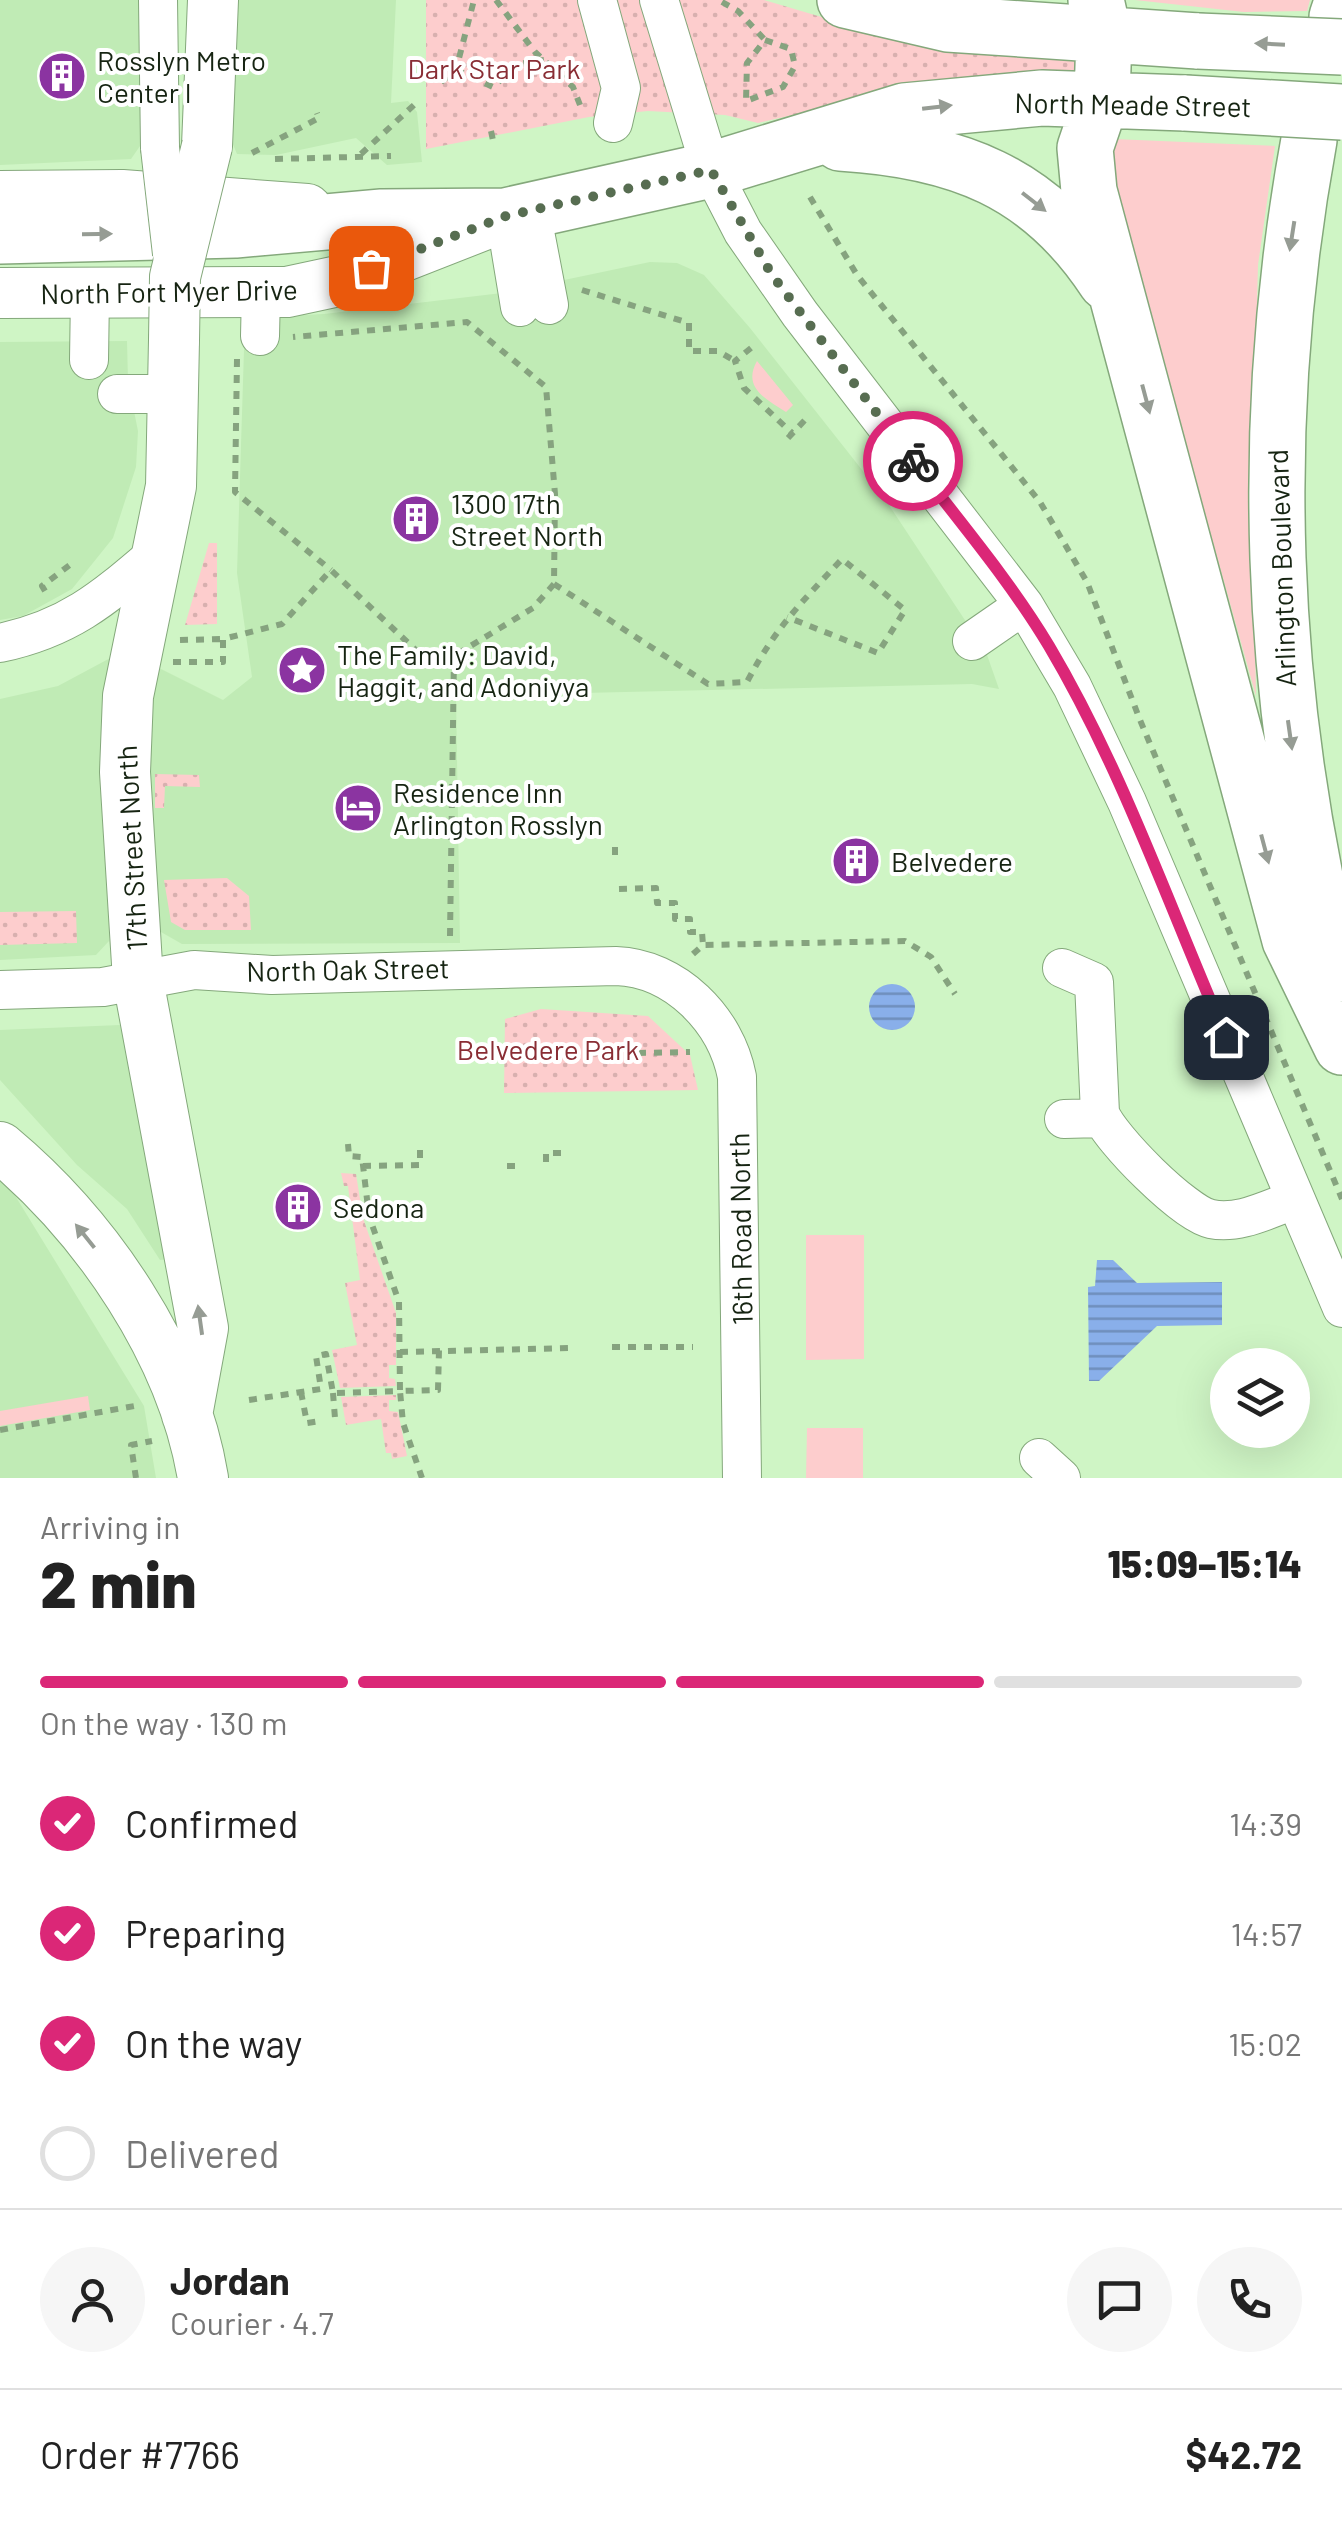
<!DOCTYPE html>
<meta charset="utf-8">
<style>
body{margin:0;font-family:Barlow,sans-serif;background:#f6f6f6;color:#222;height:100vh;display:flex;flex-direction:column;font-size:38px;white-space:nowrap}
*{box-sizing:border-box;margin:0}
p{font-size:32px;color:#767676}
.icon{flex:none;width:55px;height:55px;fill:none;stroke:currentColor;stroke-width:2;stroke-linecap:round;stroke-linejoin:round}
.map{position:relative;height:1478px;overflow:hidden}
.details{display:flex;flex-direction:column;background:#fff;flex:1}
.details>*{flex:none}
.buttons{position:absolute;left:1210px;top:1348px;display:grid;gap:20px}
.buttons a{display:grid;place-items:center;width:100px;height:100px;border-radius:50%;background:#fff;box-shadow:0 10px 40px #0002;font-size:50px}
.pin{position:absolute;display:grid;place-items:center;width:85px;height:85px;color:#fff;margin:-42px;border-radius:20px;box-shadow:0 5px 15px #0006}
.courier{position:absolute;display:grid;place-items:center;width:100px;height:100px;margin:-50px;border:8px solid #db2777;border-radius:50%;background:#fff;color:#222;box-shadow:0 2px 12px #0007}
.summary em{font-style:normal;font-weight:800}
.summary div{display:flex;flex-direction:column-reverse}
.summary{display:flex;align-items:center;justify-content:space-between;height:170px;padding:0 40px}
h1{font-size:65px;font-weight:800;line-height:75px}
.bar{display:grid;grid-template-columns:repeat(4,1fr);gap:15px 10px;align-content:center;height:120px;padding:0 40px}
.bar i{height:12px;border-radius:8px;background:#e0e0e0}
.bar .current{background:#db2777}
.bar p{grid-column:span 4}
.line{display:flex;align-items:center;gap:25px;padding:0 40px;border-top:2px solid #e0e0e0}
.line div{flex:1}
.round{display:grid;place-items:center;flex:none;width:105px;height:105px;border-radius:52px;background:#f6f6f6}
ol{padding:0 40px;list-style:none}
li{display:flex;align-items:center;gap:30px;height:110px}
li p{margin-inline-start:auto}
li .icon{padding:10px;border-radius:50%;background:#db2777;color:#fff;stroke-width:4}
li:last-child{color:#767676}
li i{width:55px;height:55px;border:5px solid #e0e0e0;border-radius:50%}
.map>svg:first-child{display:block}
.built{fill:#c0ebb5}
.grass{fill:#fdcdcd}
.park{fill:url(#park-dots)}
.water{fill:url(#water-rules)}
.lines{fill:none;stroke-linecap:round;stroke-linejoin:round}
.minor-casing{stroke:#84a87b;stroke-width:40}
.major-casing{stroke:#84a87b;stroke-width:52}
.highway-casing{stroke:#84a87b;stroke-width:58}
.path{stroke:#86a37f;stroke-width:6;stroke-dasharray:8 8;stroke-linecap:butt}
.minor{stroke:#fff;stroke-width:38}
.major{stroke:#fff;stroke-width:50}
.highway{stroke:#fff;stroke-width:55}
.minor-bridge-casing{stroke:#84a87b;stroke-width:40;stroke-linecap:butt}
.major-bridge-casing{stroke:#84a87b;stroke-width:52;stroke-linecap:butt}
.highway-bridge-casing{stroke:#84a87b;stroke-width:58;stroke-linecap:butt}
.minor-bridge{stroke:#fff;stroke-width:38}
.major-bridge{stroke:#fff;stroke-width:50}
.highway-bridge{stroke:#fff;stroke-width:55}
.oneway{fill:#969c94}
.done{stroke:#576d51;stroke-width:10;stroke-dasharray:0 18}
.route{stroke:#db2777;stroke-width:12}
.labels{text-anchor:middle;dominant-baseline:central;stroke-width:8;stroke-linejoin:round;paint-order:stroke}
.poi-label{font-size:28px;fill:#162412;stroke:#fff;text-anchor:start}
.park-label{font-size:28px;fill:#892d34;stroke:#fff}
.street-label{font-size:28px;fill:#162412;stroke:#fff}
</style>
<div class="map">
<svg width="1342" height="1478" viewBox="0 0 1342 1478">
<defs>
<pattern id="park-dots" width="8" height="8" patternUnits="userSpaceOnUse" patternTransform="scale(2.5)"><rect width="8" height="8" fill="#fdcdcd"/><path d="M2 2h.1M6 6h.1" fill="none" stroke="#d8b0af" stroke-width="1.8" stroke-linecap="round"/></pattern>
<pattern id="water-rules" width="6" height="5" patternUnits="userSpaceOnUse" patternTransform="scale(2.5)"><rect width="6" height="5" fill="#89afea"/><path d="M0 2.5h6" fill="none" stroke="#6f8ebc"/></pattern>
</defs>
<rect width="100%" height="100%" fill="#cff5c5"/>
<!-- built -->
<path class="built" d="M 0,0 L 141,0 L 140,146 L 131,159 L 0,165 Z
M 233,0 L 396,0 L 391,103 L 408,101 L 417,112 L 422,162 L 387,165 L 356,138 L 276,155 L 237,154 L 232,142 Z
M 650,262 L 677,263 L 704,275 L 750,328 L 885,499 L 986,652 L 999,689 L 972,684 L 456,696 L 460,943 L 182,944 L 154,928 L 142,773 L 157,667 L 223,700 L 252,677 L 237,573 L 245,318 L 324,314 L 502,293 Z
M 127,341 L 128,381 L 138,431 L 136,467 L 113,538 L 72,589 L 23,616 L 0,620 L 0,342 Z
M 114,656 L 109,941 L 96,955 L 0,960 L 0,699 L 58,686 Z
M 120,1025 L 150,1158 L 170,1259 L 160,1260 L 127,1209 L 77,1165 L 0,1080 L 0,1030 Z
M 0,1171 L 144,1406 L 156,1478 L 0,1478 Z"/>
<!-- grass -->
<path class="grass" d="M 1135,0 L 1310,0 L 1307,11 L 1244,12 Z
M 1114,139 L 1275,146 L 1258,265 L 1252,482 L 1256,696 L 1114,189 Z
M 757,361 L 793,405 L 786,412 C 766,399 742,388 757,361 Z
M 806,1235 L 864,1235 L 864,1359 L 806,1360 Z
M 88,1396 L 90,1410 L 0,1426 L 0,1411 Z
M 807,1428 L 863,1428 L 863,1478 L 806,1478 Z"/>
<!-- park -->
<path class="park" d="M 426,0 L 764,0 L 835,21 L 1083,48 L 1080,73 L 858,100 L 758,123 L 725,115 L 648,111 L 589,117 L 426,149 Z
M 209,543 L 217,543 L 217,624 L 185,625 Z
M 155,774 L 199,775 L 200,787 L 165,786 L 164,808 L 155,808 Z
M 227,878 L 249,896 L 251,930 L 185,930 L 171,922 L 164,880 Z
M 76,911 L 77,943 L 0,945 L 0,912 Z
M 541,1009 L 648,1016 L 690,1055 L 698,1090 L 504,1093 L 505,1019 Z
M 341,1173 L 356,1174 L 363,1218 L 396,1313 L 396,1365 L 389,1365 L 389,1378 L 395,1379 L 396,1386 L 340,1388 L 332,1350 L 357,1345 L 345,1283 L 360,1280 L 348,1186 L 344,1186 Z
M 396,1395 L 396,1400 L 389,1400 L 389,1411 L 398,1412 L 407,1456 L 392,1459 L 391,1453 L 386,1453 L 381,1419 L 346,1425 L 341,1397 Z"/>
<!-- water -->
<path class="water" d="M869 1007a23 23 0 1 1 46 0a23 23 0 1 1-46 0Z
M 1097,1260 L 1113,1260 L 1137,1283 L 1222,1282 L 1222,1325 L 1157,1326 L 1099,1381 L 1089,1381 L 1088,1287 L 1095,1286 Z"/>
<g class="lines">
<!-- minor casing -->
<g class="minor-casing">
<path id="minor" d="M 158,0 L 160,148
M 597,0 L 621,88 L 613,123
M 659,0 L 711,170 L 743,232 L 800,314 L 1024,605 L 1072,686 L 1127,802 L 1342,1308
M 531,211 L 549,305
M 505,216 L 520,307
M 260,336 L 261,292
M 89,360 L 90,294
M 117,394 L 172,394
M 972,641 L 1024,605
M 0,643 C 71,628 105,597 159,551
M 1062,968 L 1094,982 L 1100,1113 C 1109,1138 1185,1214 1211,1219 C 1239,1225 1268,1209 1294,1200
M 0,990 L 103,987 L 194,970 L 272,975 L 616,966 C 675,968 726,1019 737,1077 L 742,1478
M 1064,1119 L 1102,1118
M 1039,1458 L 1061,1478"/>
</g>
<!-- major casing -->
<g class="major-casing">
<path id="major" d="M 207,146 L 213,0
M 0,196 L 122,195 L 307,209
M 0,293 L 287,292 L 343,280 L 496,220
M 174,340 L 171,486 L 128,696 L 125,772 L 138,980 L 203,1328 L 187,1415
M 0,1147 C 97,1228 182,1352 203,1478"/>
</g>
<!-- highway casing -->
<g class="highway-casing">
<path id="highway" d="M 845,0 L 948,24 L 1198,41
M 1096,0 L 1104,36 L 1102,98 L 1085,148 L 1089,191 L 1290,940 L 1342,1047
M 1337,17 L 1342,2
M 1309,140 C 1258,418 1268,700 1337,974
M 840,143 C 956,150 1040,181 1106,282
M 0,236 L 235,230 L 382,217 L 505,216 L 711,170 L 904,111 L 1042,98 L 1185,103"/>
</g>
<!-- path -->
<path class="path" d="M 496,0 L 535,52 L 573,87 L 580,105
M 722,2 L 738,11 L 765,40
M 765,40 L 791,49 L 795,66 L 783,87 L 746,101 L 747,63 Z
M 456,70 L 493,87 L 518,64 L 544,60
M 441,82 L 456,70 L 474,0
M 491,131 L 494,145
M 252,153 L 319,118 L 317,113
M 361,154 L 414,105
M 275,159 L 391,156
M 810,197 L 857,275 L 1040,502 L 1087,582 L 1140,720 L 1342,1199
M 582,290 L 689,323 L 689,351 L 718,351 L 735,361
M 751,348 L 735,361 L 744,388 L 792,433
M 237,359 L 235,492 L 331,570
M 788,438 L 805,420
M 554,584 L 708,684 L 747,682 C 775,628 801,603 842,559 L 905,610 L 878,653 L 787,617
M 45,591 L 42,586 L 75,561
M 180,640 L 223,639
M 173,662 L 223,662 L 223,639 L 282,624 L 331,570 L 421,655 L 454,656 L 533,608 L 554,584 L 555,494 L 546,387 L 467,322 L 293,337
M 615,855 L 615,847
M 619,889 L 656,888 L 657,903 L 675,903 L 675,919 L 690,919 L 690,932 L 702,932 L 703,945
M 450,936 L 454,656
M 693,954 L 703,945 L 905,941 L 931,957 L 955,994
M 638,1053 L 690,1052
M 546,1162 L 546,1153 L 569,1153
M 363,1166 L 420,1165 L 420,1147
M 507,1166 L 517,1166
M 612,1347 L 693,1347
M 400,1352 L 573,1348
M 301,1392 L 307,1423 L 320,1421
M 333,1393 L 335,1418
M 249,1400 L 321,1389 L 316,1356 L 326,1354 L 333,1393 L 400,1391 L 399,1302 L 369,1216 L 362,1157 L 349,1156 L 348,1144
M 0,1430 L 140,1405
M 136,1478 L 131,1445 L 152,1441
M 422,1478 L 403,1423 L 400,1391 L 438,1390 L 439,1350"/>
<!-- minor -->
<use href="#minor" class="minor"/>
<!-- major -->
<use href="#major" class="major"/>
<!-- highway -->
<use href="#highway" class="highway"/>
<!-- minor-bridge casing -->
<g class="minor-bridge-casing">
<path id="minor-bridge" d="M 160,148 L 172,254"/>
</g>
<!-- major-bridge casing -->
<g class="major-bridge-casing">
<path id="major-bridge" d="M 174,340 L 175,277 L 207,146"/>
</g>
<!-- highway-bridge casing -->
<g class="highway-bridge-casing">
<path id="highway-bridge" d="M 1198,41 L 1342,47
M 1185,103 L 1342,112"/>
</g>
<!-- minor-bridge -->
<use href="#minor-bridge" class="minor-bridge"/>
<!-- major-bridge -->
<use href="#major-bridge" class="major-bridge"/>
<!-- highway-bridge -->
<use href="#highway-bridge" class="highway-bridge"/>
</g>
<!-- one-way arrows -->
<defs><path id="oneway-solid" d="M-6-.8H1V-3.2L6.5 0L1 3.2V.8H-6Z" transform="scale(2.5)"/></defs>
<g class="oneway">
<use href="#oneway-solid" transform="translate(1270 44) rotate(-177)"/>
<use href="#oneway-solid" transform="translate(937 107) rotate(-7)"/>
<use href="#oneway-solid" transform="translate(1034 202) rotate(38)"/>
<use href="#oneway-solid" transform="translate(97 234) rotate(-1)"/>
<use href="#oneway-solid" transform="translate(1292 236) rotate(99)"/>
<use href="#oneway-solid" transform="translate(1146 399) rotate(75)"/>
<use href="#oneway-solid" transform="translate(1290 735) rotate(82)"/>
<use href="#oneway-solid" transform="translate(1265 849) rotate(75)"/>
<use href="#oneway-solid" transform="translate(85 1236) rotate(-129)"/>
<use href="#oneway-solid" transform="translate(200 1320) rotate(-98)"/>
</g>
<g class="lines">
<!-- done -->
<path class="done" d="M 371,268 L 506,216 L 711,170 L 772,275 L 913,461"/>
<!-- route -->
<path class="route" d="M 913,461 C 960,522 1010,581 1049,646 C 1122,769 1169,906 1226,1037"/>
</g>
<!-- icons -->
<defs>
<g id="building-disc" transform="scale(2.5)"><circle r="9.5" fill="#8b34a1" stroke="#fff"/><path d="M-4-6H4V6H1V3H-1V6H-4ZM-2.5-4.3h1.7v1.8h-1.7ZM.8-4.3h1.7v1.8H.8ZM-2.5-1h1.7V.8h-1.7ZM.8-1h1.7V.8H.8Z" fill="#fff"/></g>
<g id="sight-disc" transform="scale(2.5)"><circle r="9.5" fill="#8b34a1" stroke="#fff"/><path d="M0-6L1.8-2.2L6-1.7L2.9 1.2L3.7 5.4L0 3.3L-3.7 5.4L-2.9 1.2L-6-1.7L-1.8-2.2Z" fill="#fff"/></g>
<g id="hotel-disc" transform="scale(2.5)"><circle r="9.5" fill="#8b34a1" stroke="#fff"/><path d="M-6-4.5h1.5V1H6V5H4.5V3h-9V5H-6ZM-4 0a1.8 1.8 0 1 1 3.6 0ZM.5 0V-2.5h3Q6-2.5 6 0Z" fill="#fff"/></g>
</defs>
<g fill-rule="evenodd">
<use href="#building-disc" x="62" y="76"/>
<use href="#building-disc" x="416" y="519"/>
<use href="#sight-disc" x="302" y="670"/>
<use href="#hotel-disc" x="358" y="808"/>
<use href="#building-disc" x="856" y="861"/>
<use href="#building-disc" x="298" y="1207"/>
</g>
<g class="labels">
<!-- poi labels -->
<g class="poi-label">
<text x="97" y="60">Rosslyn Metro<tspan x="97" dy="32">Center I</tspan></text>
<text x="451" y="503">1300 17th<tspan x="451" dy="32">Street North</tspan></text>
<text x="337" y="654">The Family: David,<tspan x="337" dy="32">Haggit, and Adoniyya</tspan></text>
<text x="393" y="792">Residence Inn<tspan x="393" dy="32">Arlington Rosslyn</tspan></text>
<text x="891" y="861">Belvedere</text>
<text x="333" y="1207">Sedona</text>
</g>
<!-- park labels -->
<g class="park-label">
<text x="494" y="68">Dark Star Park</text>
<text x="548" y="1049">Belvedere Park</text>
</g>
<!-- street labels -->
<g class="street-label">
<text transform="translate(1133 104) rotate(1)">North Meade Street</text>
<text transform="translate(169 291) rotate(-1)">North Fort Myer Drive</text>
<text transform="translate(1281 568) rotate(-92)">Arlington Boulevard</text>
<text transform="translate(131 848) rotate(-93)">17th Street North</text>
<text transform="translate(348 969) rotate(-1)">North Oak Street</text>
<text transform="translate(740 1229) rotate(-91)">16th Road North</text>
</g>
</g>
</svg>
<div class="buttons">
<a><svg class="icon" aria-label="layers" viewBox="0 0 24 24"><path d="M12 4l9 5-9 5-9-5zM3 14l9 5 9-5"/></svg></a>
</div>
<div class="pin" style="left:371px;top:268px;background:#ea580c"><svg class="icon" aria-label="bag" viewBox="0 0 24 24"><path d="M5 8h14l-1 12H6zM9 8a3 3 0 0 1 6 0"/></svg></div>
<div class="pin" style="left:1226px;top:1037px;background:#1f2937"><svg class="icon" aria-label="home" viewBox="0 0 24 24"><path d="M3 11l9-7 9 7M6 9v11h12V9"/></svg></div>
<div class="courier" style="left:913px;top:461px"><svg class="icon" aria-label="bike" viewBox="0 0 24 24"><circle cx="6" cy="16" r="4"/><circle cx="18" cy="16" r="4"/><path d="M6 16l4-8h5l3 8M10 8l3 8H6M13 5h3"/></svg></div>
</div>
<section class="details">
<div class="summary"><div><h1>2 min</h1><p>Arriving in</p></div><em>15:09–15:14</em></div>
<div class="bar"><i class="current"></i><i class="current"></i><i class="current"></i><i></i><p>On the way · 130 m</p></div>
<ol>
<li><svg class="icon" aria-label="check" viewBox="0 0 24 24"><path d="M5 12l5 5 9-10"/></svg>Confirmed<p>14:39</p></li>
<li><svg class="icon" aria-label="check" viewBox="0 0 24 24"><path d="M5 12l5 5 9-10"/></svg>Preparing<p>14:57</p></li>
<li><svg class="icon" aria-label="check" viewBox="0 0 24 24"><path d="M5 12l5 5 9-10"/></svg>On the way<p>15:02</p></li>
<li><i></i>Delivered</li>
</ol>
<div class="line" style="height:180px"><a class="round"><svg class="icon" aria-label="person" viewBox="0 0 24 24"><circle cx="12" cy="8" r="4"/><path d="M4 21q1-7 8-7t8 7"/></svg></a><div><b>Jordan</b><p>Courier · 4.7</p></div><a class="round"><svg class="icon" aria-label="chat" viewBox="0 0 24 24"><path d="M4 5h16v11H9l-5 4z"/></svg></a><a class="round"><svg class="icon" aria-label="phone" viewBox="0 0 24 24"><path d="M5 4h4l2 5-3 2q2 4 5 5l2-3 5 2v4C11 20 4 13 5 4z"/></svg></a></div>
<div class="line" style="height:130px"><div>Order #7766</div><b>$42.72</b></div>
</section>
